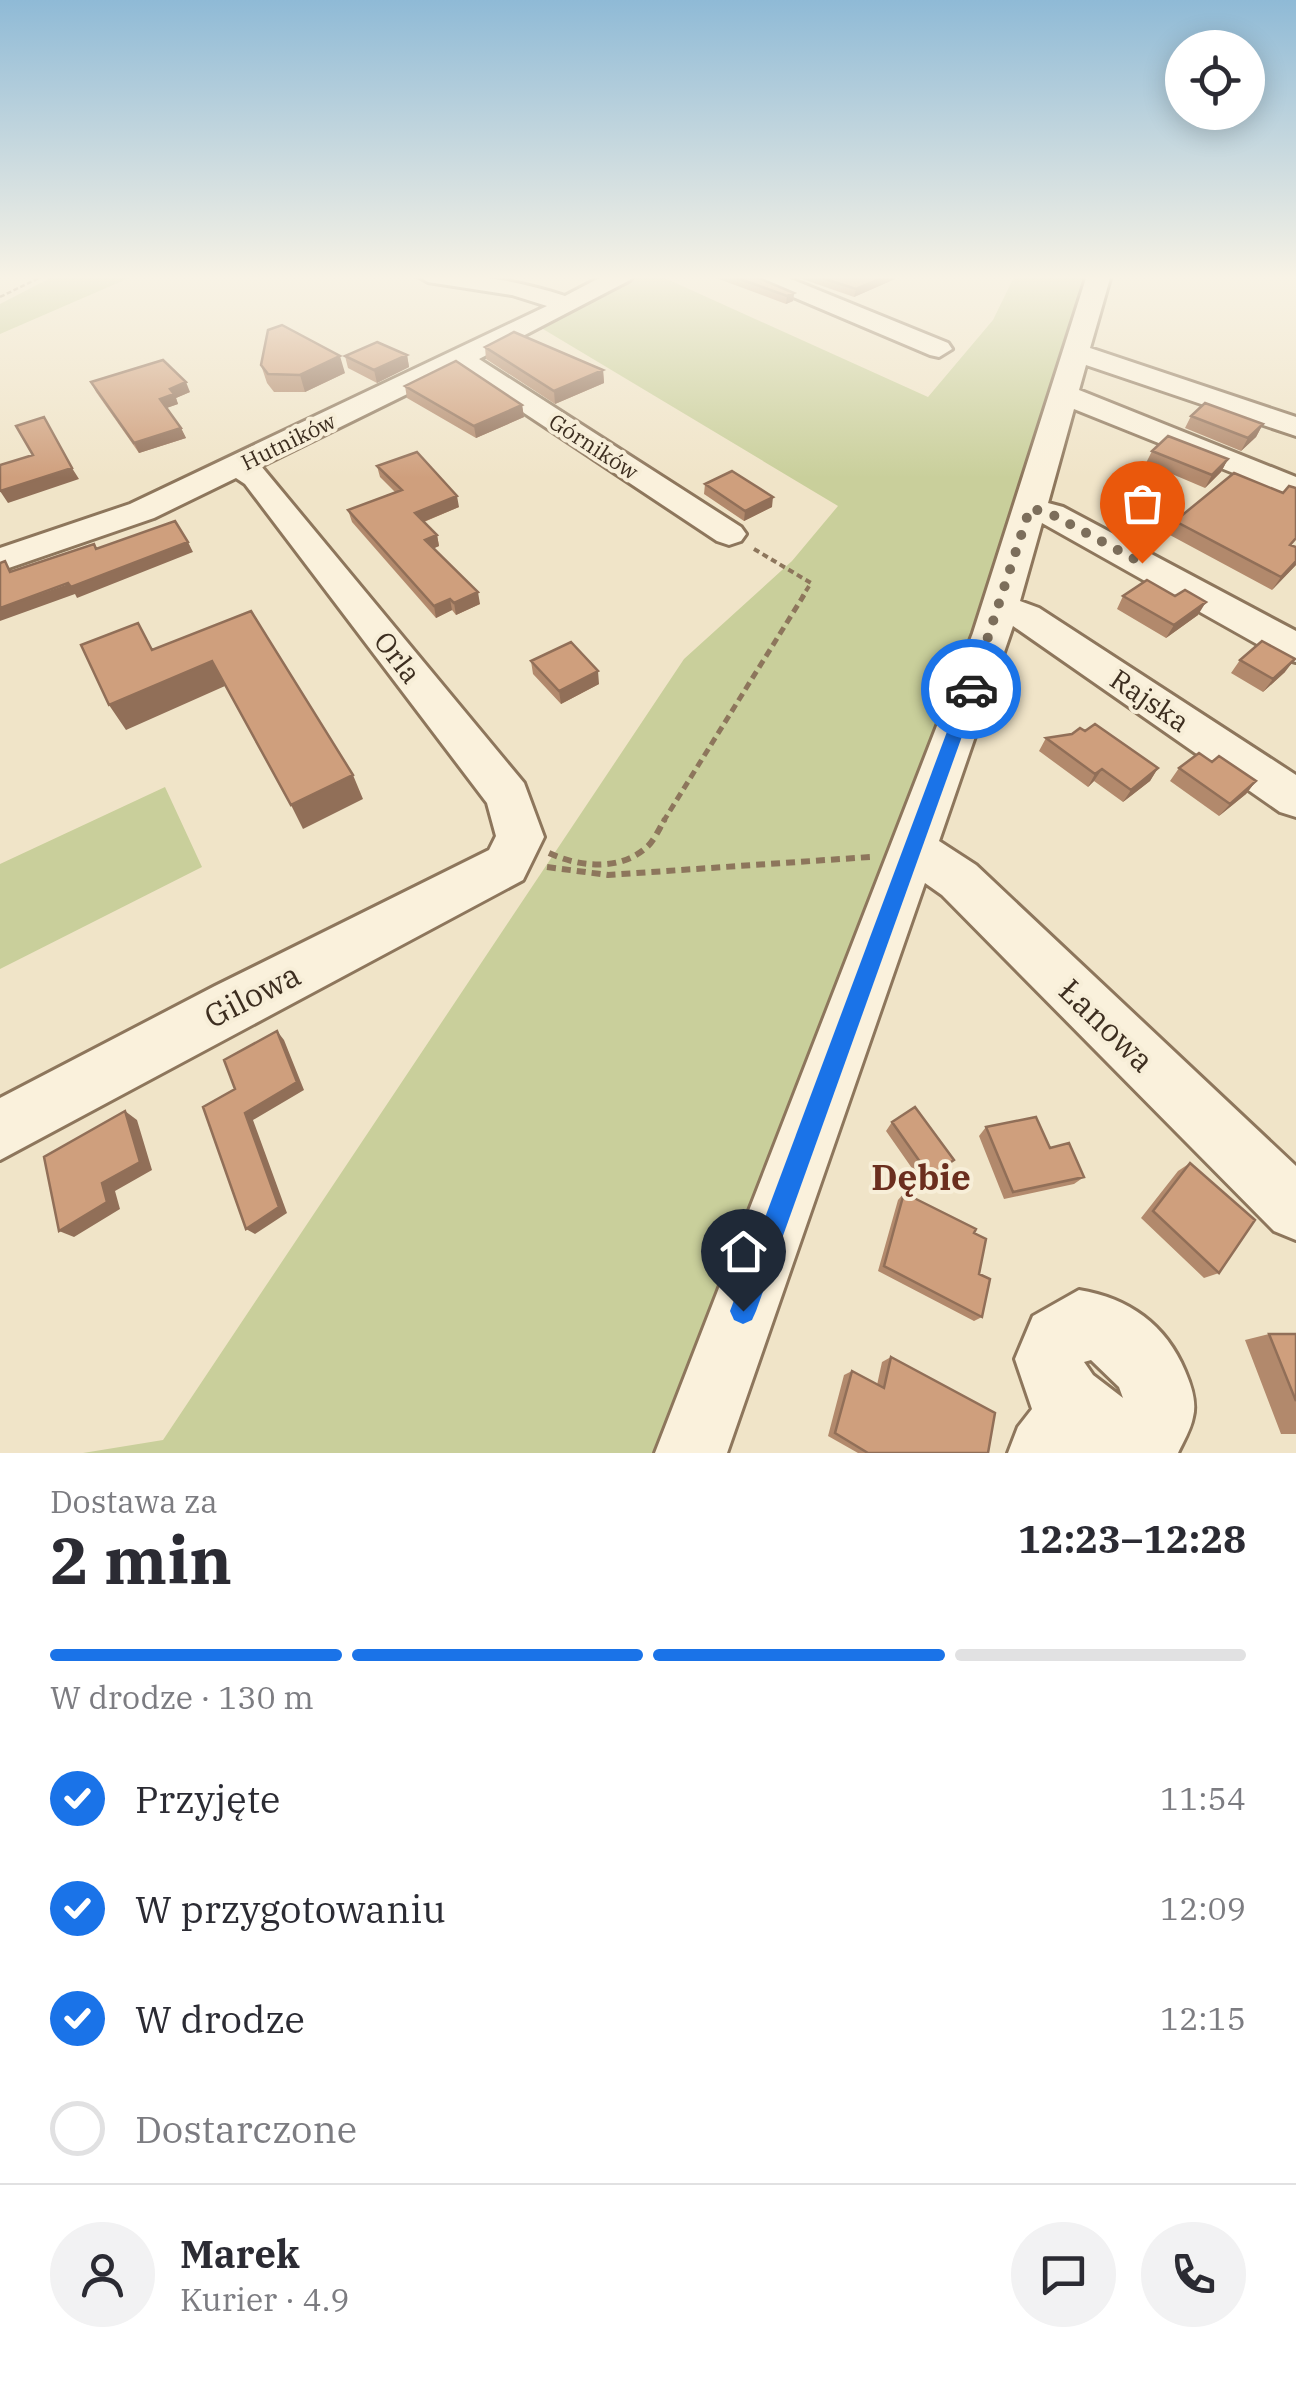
<!DOCTYPE html>
<html lang="pl">
<meta charset="utf-8">
<style>
body{margin:0;font-family:"IBM Plex Serif",serif;background:#f2f2f3;color:#2b2b33;height:100vh;display:flex;flex-direction:column;font-size:38px;white-space:nowrap}
*{box-sizing:border-box;margin:0}
p{font-size:32px;color:#7c7c81}
.icon{flex:none;width:55px;height:55px;fill:none;stroke:currentColor;stroke-width:2;stroke-linecap:round;stroke-linejoin:round}
.map{position:relative;height:1453px;overflow:hidden}
.side{display:flex;flex-direction:column;background:#fff;flex:1}
.side>*{flex:none}
.tools{position:absolute;left:1165px;top:30px;display:grid;gap:20px}
.tools a{display:grid;place-items:center;width:100px;height:100px;border-radius:50%;background:#fff;box-shadow:0 5px 25px #0003;font-size:50px}
.pin{position:absolute;display:grid;place-items:center;width:85px;height:85px;color:#fff;margin:-102px -42px;border-radius:50% 50% 50% 0;rotate:-45deg;box-shadow:0 0 10px #0007}
.pin .icon{rotate:45deg}
.courier{position:absolute;display:grid;place-items:center;width:100px;height:100px;margin:-50px;border:8px solid #1a73e8;border-radius:50%;background:#fff;color:#222;box-shadow:0 2px 12px #0007}
.head em{font-style:normal;font-weight:700}
.head div{display:flex;flex-direction:column-reverse}
.head{display:flex;align-items:center;justify-content:space-between;height:170px;padding:0 50px}
h1{font-size:65px;font-weight:700;line-height:75px}
.bar{display:grid;grid-template-columns:repeat(4,1fr);gap:15px 10px;align-content:center;height:120px;padding:0 50px}
.bar i{height:12px;border-radius:8px;background:#e1e1e2}
.bar .selected{background:#1a73e8}
.bar p{grid-column:span 4}
.line{display:flex;align-items:center;gap:25px;padding:0 50px;border-top:2px solid #e1e1e2}
.line div{flex:1}
.round{display:grid;place-items:center;flex:none;width:105px;height:105px;border-radius:52px;background:#f2f2f3}
ol{padding:0 50px;list-style:none}
li{display:flex;align-items:center;gap:30px;height:110px}
li p{margin-inline-start:auto}
li .icon{padding:10px;border-radius:50%;background:#1a73e8;color:#fff;stroke-width:4}
li:last-child{color:#7c7c81}
li i{width:55px;height:55px;border:5px solid #e1e1e2;border-radius:50%}
.map>svg:first-child{display:block}
.green{fill:#c9cf9b}
.lines{fill:none;stroke-linecap:round;stroke-linejoin:round}
.minor-casing{stroke:#8d765c;stroke-width:6}
.path-far3{stroke:#8d765c;stroke-width:2.5;stroke-dasharray:5 2.5;stroke-linecap:butt}
.path-far2{stroke:#8d765c;stroke-width:4;stroke-dasharray:6 4;stroke-linecap:butt}
.path-far1{stroke:#8d765c;stroke-width:5;stroke-dasharray:8 5;stroke-linecap:butt}
.path{stroke:#8d765c;stroke-width:6;stroke-dasharray:9 6;stroke-linecap:butt}
.minor{fill:#faf1dc;fill-rule:evenodd}
.wall{fill:#b2896c}
.shaded-wall{fill:#916f58}
.building{fill:#cf9f7d;stroke:#916f58;stroke-width:2.5}
.route{fill:#1a73e8}
.done{stroke:#7c6e5b;stroke-width:10;stroke-dasharray:0 18}
.labels{text-anchor:middle;dominant-baseline:central;stroke-width:8;stroke-linejoin:round;paint-order:stroke}
.far-street-label{font-size:22px;fill:#3d2e20;stroke:#f7eed8}
.street-label{font-size:28px;fill:#3d2e20;stroke:#f7eed8}
.near-street-label{font-size:32px;fill:#3d2e20;stroke:#f7eed8}
.near-neighbourhood-label{font-size:35px;font-weight:bold;fill:#6b2e1e;stroke:#f7eed8}
</style>
<div class="map">
<svg width="1296" height="1453" viewBox="0 0 1296 1453">
<rect width="100%" height="100%" fill="#f0e4c8"/>
<!-- green -->
<path class="green" d="M 56,275 L 136,275 L 0,334 L 0,304 Z
M 637,275 L 658,275 L 928,397 L 993,320 L 1015,275 L 1087,275 L 1079,315 L 1007,539 L 665,1453 L 83,1453 L 163,1440 L 684,659 L 792,561 L 838,506 L 538,326 Z
M 165,787 L 202,867 L 0,969 L 0,864 Z"/>
<g class="lines">
<!-- minor casing -->
<g class="minor-casing">
<path id="minor" d="M 416,275 C 468,272 515,280 565,296 L 605,275 L 634,275 L 630,280 L 479,359 L 741,527 L 746,534 L 741,541 L 729,545 L 717,541 L 458,369 L 261,466 L 524,783 L 544,837 L 523,880 L 0,1160 L 0,1098 L 215,986 L 489,850 L 496,836 L 487,803 L 245,484 L 236,478 L 154,518 L 0,571 L 0,548 L 130,504 L 547,306 L 512,295 L 428,282 Z
M 749,275 L 781,275 L 948,343 L 952,349 L 939,357 L 930,355 L 753,280 Z
M 1087,275 L 1111,275 L 1090,348 L 1296,417 L 1296,436 L 1086,365 L 1079,390 L 1296,477 L 1296,498 L 1074,409 L 1048,503 L 1063,507 L 1296,631 L 1296,662 L 1282,658 L 1042,523 L 1020,601 L 1039,608 L 1296,775 L 1296,817 L 1280,812 L 1013,626 L 939,841 L 976,865 L 1296,1166 L 1296,1240 L 1274,1231 L 942,895 L 925,883 L 727,1453 L 655,1453 L 973,633 Z
M 1079,1290 C 1129,1298 1166,1325 1185,1371 C 1191,1385 1197,1402 1193,1417 C 1191,1429 1183,1442 1178,1453 L 1008,1453 L 1018,1427 L 1032,1409 L 1015,1359 L 1033,1316 ZM 1091,1360 L 1119,1387 L 1123,1398 L 1093,1375 L 1084,1362 Z"/>
</g>
<!-- path-far3 -->
<path class="path-far3" d="M 0,297 L 45,275"/>
<!-- path-far2 -->
<path class="path-far2" d="M 754,549 L 811,583 L 802,597"/>
<!-- path-far1 -->
<path class="path-far1" d="M 663,822 L 804,595"/>
<!-- path -->
<path class="path" d="M 549,853 C 579,867 621,872 648,846 C 655,839 660,827 665,819
M 547,867 L 608,875 L 870,857"/>
<!-- minor -->
<use href="#minor" class="minor"/>
</g>
<!-- wall -->
<path class="wall" d="M 708,275 L 752,275 L 794,293 L 793,301 L 786,304 Z
M 791,275 L 896,275 L 895,279 L 854,297 Z
M 485,347 L 603,370 L 604,383 L 555,404 L 486,359 Z
M 407,355 L 409,367 L 377,383 L 348,368 L 345,356 Z
M 261,365 L 345,373 L 305,392 L 274,392 L 267,383 Z
M 91,382 L 190,392 L 176,398 L 178,404 L 166,408 L 181,428 L 186,438 L 139,453 L 96,392 Z
M 405,386 L 522,405 L 524,417 L 476,438 L 407,398 Z
M 1191,416 L 1263,424 L 1256,437 L 1241,451 L 1185,428 Z
M 1152,451 L 1228,459 L 1221,472 L 1205,488 L 1146,463 Z
M 377,466 L 459,507 L 424,522 L 437,535 L 439,546 L 434,548 L 480,604 L 456,615 L 452,610 L 436,618 L 352,522 L 348,510 L 396,493 L 380,477 Z
M 705,484 L 772,507 L 744,521 L 704,494 Z
M 1175,521 L 1292,545 L 1296,565 L 1272,590 L 1168,534 Z
M 1123,596 L 1198,615 L 1166,638 L 1117,609 Z
M 1240,660 L 1285,672 L 1263,692 L 1231,673 Z
M 531,661 L 599,684 L 561,704 L 533,674 Z
M 1085,731 L 1158,768 L 1150,781 L 1123,802 L 1094,781 L 1088,787 L 1039,751 L 1046,738 Z
M 1179,768 L 1256,781 L 1246,794 L 1219,816 L 1170,781 Z
M 892,1122 L 947,1167 L 923,1184 L 886,1131 Z
M 986,1127 L 1050,1148 L 1084,1177 L 1074,1184 L 1004,1199 L 979,1136 Z
M 1190,1163 L 1219,1273 L 1204,1278 L 1141,1218 L 1178,1171 Z
M 904,1193 L 974,1233 L 982,1317 L 974,1321 L 878,1271 L 898,1200 Z
M 1269,1334 L 1296,1334 L 1296,1434 L 1281,1434 L 1245,1340 Z
M 891,1357 L 988,1453 L 858,1453 L 828,1436 L 844,1375 L 852,1371 L 877,1385 L 882,1362 Z"/>
<!-- shaded-wall -->
<path class="shaded-wall" d="M 889,275 L 896,275 L 895,279 L 854,297 L 856,289 Z
M 794,293 L 793,301 L 786,304 L 787,296 Z
M 407,355 L 409,367 L 377,383 L 374,370 Z
M 340,356 L 345,373 L 305,392 L 300,375 Z
M 603,370 L 604,383 L 555,404 L 554,391 Z
M 186,382 L 190,392 L 176,398 L 178,404 L 164,409 L 160,399 L 170,389 Z
M 522,405 L 524,417 L 476,438 L 474,426 Z
M 1263,424 L 1256,437 L 1241,451 L 1248,438 Z
M 181,428 L 186,438 L 139,453 L 134,443 Z
M 1228,459 L 1221,472 L 1205,488 L 1212,475 Z
M 72,468 L 79,479 L 8,503 L 0,491 Z
M 457,496 L 459,507 L 418,524 L 415,513 Z
M 773,497 L 772,507 L 744,521 L 745,511 Z
M 437,535 L 439,546 L 428,551 L 425,540 Z
M 188,542 L 193,552 L 77,598 L 75,594 L 0,621 L 0,608 Z
M 1296,561 L 1296,565 L 1272,590 L 1281,577 Z
M 478,592 L 480,604 L 456,615 L 454,603 Z
M 450,599 L 452,610 L 436,618 L 434,606 Z
M 1206,602 L 1198,615 L 1166,638 L 1174,625 Z
M 1295,659 L 1285,672 L 1263,692 L 1273,679 Z
M 212,661 L 225,686 L 126,730 L 109,705 Z
M 598,671 L 599,684 L 561,704 L 559,691 Z
M 1158,768 L 1150,781 L 1123,802 L 1131,790 Z
M 1102,769 L 1094,781 L 1088,787 L 1095,774 Z
M 353,775 L 363,799 L 303,829 L 291,805 Z
M 1256,781 L 1246,794 L 1219,816 L 1230,804 Z
M 277,1031 L 284,1040 L 304,1090 L 253,1120 L 287,1213 L 255,1234 L 246,1229 L 245,1113 Z
M 125,1111 L 137,1120 L 152,1170 L 115,1191 L 120,1209 L 74,1237 L 59,1231 L 102,1183 Z
M 954,1160 L 947,1167 L 923,1184 L 930,1176 Z"/>
<!-- building -->
<path class="building" d="M 729,275 L 752,275 L 794,293 L 787,296 Z
M 813,275 L 889,275 L 856,289 Z
M 282,325 L 340,356 L 300,375 L 268,374 L 261,365 L 268,330 Z
M 514,332 L 603,370 L 554,391 L 485,347 Z
M 377,342 L 407,355 L 374,370 L 345,356 Z
M 163,360 L 186,382 L 170,389 L 174,394 L 160,399 L 181,428 L 134,443 L 91,382 Z
M 456,361 L 522,405 L 474,426 L 405,386 Z
M 1205,403 L 1263,424 L 1248,438 L 1191,416 Z
M 44,417 L 72,468 L 0,491 L 0,465 L 33,455 L 16,426 Z
M 1168,436 L 1228,459 L 1212,475 L 1152,451 Z
M 417,452 L 457,496 L 415,513 L 437,535 L 425,540 L 478,592 L 454,603 L 450,599 L 434,606 L 348,510 L 402,490 L 377,466 Z
M 732,471 L 773,497 L 745,511 L 705,484 Z
M 1234,473 L 1283,493 L 1289,486 L 1296,488 L 1296,538 L 1290,545 L 1296,547 L 1296,561 L 1281,577 L 1175,521 Z
M 175,521 L 188,542 L 71,587 L 68,583 L 0,608 L 0,563 L 5,561 L 10,572 L 94,544 L 96,549 Z
M 1147,580 L 1175,596 L 1185,590 L 1206,602 L 1174,625 L 1123,596 Z
M 251,611 L 353,775 L 291,805 L 212,661 L 109,705 L 81,645 L 138,623 L 152,650 Z
M 1262,641 L 1295,659 L 1273,679 L 1240,660 Z
M 571,642 L 598,671 L 559,691 L 531,661 Z
M 1095,724 L 1158,768 L 1131,790 L 1102,769 L 1095,774 L 1046,738 L 1072,734 L 1080,728 L 1085,731 Z
M 1199,753 L 1212,762 L 1219,756 L 1256,781 L 1230,804 L 1179,768 Z
M 277,1031 L 297,1082 L 245,1113 L 279,1207 L 246,1229 L 203,1107 L 235,1089 L 224,1060 Z
M 915,1107 L 954,1160 L 930,1176 L 892,1122 Z
M 125,1111 L 140,1162 L 102,1183 L 107,1202 L 59,1231 L 44,1157 Z
M 1036,1117 L 1050,1148 L 1069,1143 L 1084,1177 L 1013,1192 L 986,1127 Z
M 1190,1163 L 1255,1220 L 1219,1273 L 1153,1211 Z
M 904,1193 L 976,1229 L 974,1233 L 986,1239 L 979,1274 L 990,1279 L 982,1317 L 884,1266 Z
M 1269,1334 L 1296,1334 L 1296,1401 Z
M 891,1357 L 995,1413 L 988,1453 L 868,1453 L 835,1433 L 852,1371 L 884,1388 Z"/>
<!-- sky -->
<linearGradient id="sky" x2="0" y2="1"><stop stop-color="#8fbad6"/><stop offset="0.58" stop-color="#f8f3e6"/><stop offset="1" stop-color="#f8f3e6" stop-opacity="0"/></linearGradient>
<rect width="1296" height="478" fill="url(#sky)"/>
<!-- route -->
<path class="route" d="M 971,684 L 979,689 L 756,1311 L 752,1320 L 743,1324 L 734,1320 L 730,1311 L 963,689 Z"/>
<g class="lines">
<!-- done -->
<path class="done" d="M 971,689 L 1030,508 L 1051,514 L 1142,563"/>
</g>
<g class="labels">
<!-- far-street labels -->
<g class="far-street-label">
<text transform="translate(288 441) rotate(-26)">Hutników</text>
<text transform="translate(594 446) rotate(33)">Górników</text>
</g>
<!-- street labels -->
<g class="street-label">
<text transform="translate(398 657) rotate(52)">Orla</text>
<text transform="translate(1150 700) rotate(34)">Rajska</text>
</g>
<!-- near-street labels -->
<g class="near-street-label">
<text transform="translate(252 995) rotate(-27)">Gilowa</text>
<text transform="translate(1107 1025) rotate(44)">Łanowa</text>
</g>
<!-- near-neighbourhood labels -->
<g class="near-neighbourhood-label">
<text x="921" y="1177">Dębie</text>
</g>
</g>
</svg>
<div class="tools">
<a><svg class="icon" aria-label="locate" viewBox="0 0 24 24"><circle cx="12" cy="12" r="6"/><path d="M12 2v4M12 18v4M2 12h4M18 12h4"/></svg></a>
</div>
<div class="pin" style="left:1142px;top:563px;background:#ea580c"><svg class="icon" aria-label="bag" viewBox="0 0 24 24"><path d="M5 8h14l-1 12H6zM9 8a3 3 0 0 1 6 0"/></svg></div>
<div class="pin" style="left:743px;top:1311px;background:#1f2937"><svg class="icon" aria-label="home" viewBox="0 0 24 24"><path d="M3 11l9-7 9 7M6 9v11h12V9"/></svg></div>
<div class="courier" style="left:971px;top:689px"><svg class="icon" aria-label="car" viewBox="0 0 24 24"><path d="M5 17H2v-5l4-1 3-4h7l3 4 3 1v5h-3M9 17h6M6 11h13"/><circle cx="7" cy="17" r="2"/><circle cx="17" cy="17" r="2"/></svg></div>
</div>
<section class="side">
<div class="head"><div><h1>2 min</h1><p>Dostawa za</p></div><em>12:23–12:28</em></div>
<div class="bar"><i class="selected"></i><i class="selected"></i><i class="selected"></i><i></i><p>W drodze · 130 m</p></div>
<ol>
<li><svg class="icon" aria-label="check" viewBox="0 0 24 24"><path d="M5 12l5 5 9-10"/></svg>Przyjęte<p>11:54</p></li>
<li><svg class="icon" aria-label="check" viewBox="0 0 24 24"><path d="M5 12l5 5 9-10"/></svg>W przygotowaniu<p>12:09</p></li>
<li><svg class="icon" aria-label="check" viewBox="0 0 24 24"><path d="M5 12l5 5 9-10"/></svg>W drodze<p>12:15</p></li>
<li><i></i>Dostarczone</li>
</ol>
<div class="line" style="height:180px"><a class="round"><svg class="icon" aria-label="person" viewBox="0 0 24 24"><circle cx="12" cy="8" r="4"/><path d="M4 21q1-7 8-7t8 7"/></svg></a><div><b>Marek</b><p>Kurier · 4.9</p></div><a class="round"><svg class="icon" aria-label="chat" viewBox="0 0 24 24"><path d="M4 5h16v11H9l-5 4z"/></svg></a><a class="round"><svg class="icon" aria-label="phone" viewBox="0 0 24 24"><path d="M5 4h4l2 5-3 2q2 4 5 5l2-3 5 2v4C11 20 4 13 5 4z"/></svg></a></div>
</section>
